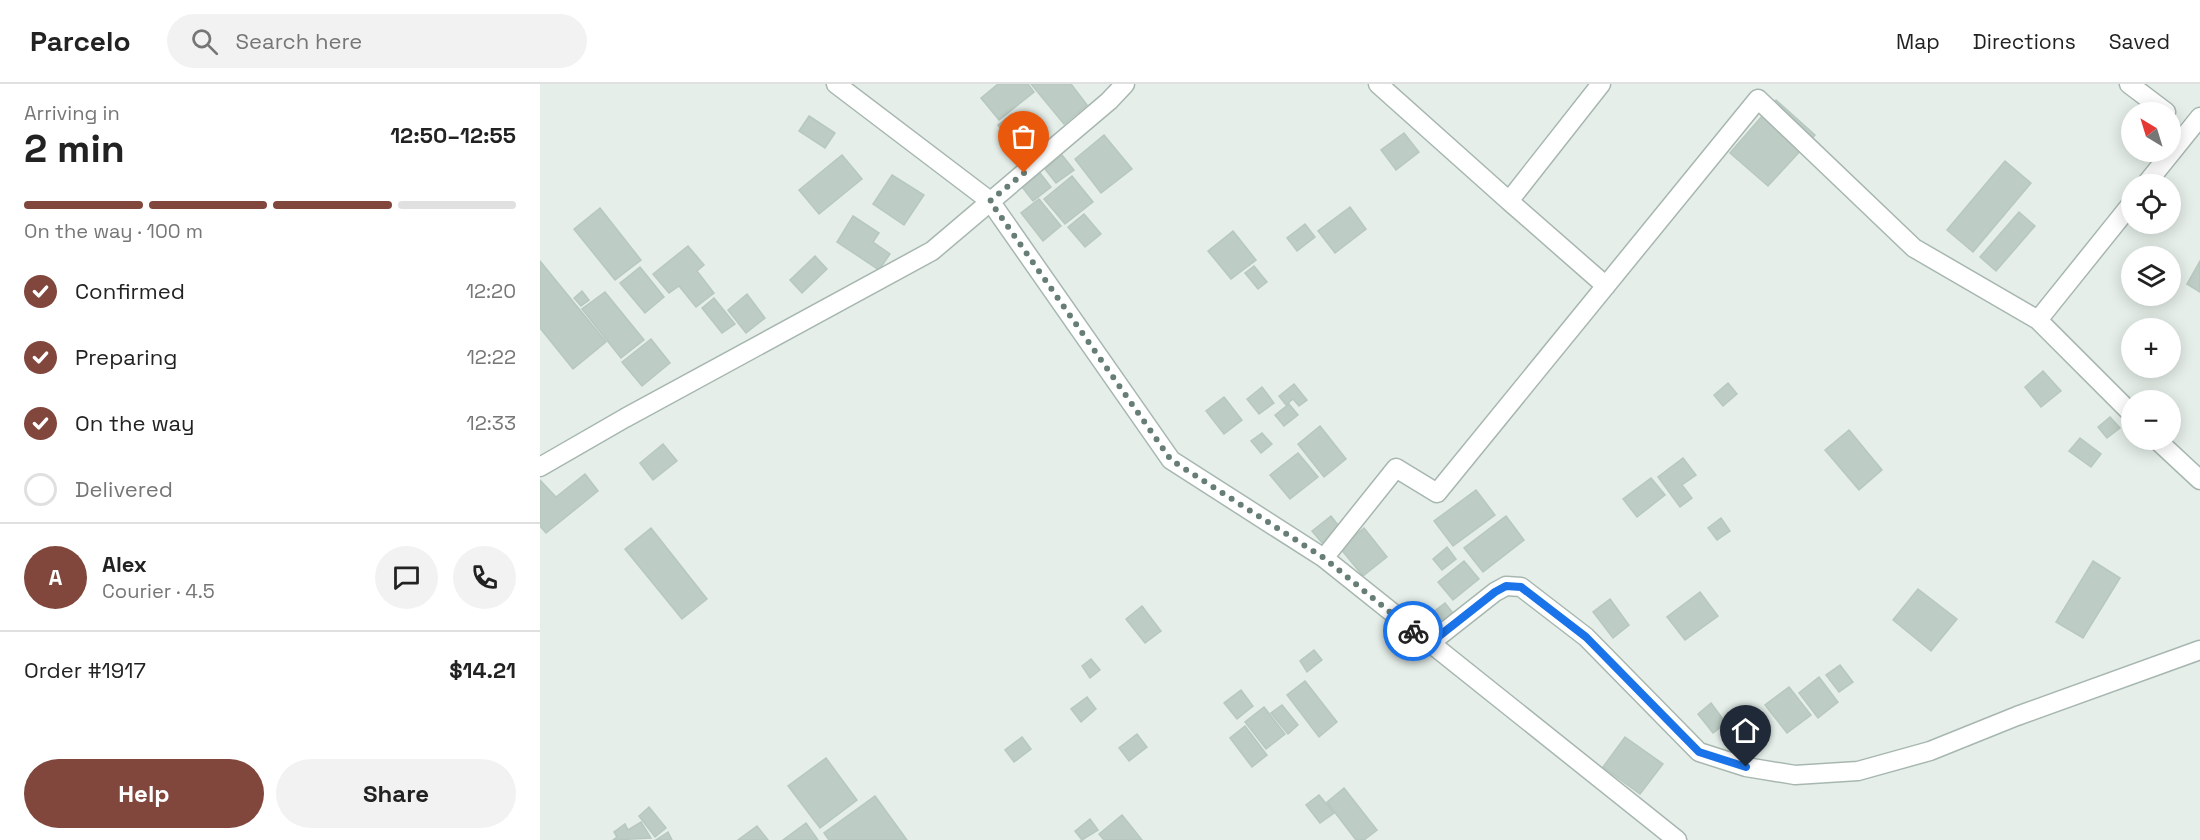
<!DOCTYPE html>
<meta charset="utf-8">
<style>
body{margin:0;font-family:"Space Grotesk",sans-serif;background:#f2f2f2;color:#222;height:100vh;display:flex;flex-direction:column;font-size:22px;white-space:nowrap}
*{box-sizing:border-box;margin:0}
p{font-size:20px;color:#767676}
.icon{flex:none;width:33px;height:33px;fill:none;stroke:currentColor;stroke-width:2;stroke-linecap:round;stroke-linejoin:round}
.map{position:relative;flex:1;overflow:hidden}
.panel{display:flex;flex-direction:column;background:#fff;width:540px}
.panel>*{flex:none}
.needle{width:39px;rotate:322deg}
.controls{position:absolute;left:1581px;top:18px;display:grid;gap:12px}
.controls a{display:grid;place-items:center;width:60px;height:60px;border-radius:50%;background:#fff;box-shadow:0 3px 15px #0003;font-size:30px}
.pin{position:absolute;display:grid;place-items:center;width:51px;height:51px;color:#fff;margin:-62px -26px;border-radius:50% 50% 50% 0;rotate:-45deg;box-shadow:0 0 6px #0007}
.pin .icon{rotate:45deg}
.courier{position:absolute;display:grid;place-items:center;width:60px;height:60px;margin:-30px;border:4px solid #1a73e8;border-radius:50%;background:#fff;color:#222;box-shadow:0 2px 8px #0007}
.head em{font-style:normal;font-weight:700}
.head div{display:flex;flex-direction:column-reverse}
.head{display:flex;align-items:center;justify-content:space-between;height:102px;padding:0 24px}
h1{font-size:39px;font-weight:700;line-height:45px}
.bar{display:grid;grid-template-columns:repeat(4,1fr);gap:9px 6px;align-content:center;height:72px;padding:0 24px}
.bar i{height:8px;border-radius:4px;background:#e0e0e0}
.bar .selected{background:#81463c}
.bar p{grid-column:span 4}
.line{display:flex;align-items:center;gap:15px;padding:0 24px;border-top:2px solid #e0e0e0}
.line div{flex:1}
.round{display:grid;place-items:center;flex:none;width:63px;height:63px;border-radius:32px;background:#f2f2f2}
ol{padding:0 24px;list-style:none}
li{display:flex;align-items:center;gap:18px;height:66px}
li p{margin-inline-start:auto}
li .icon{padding:6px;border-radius:50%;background:#81463c;color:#fff;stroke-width:4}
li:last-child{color:#767676}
li i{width:33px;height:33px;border:3px solid #e0e0e0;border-radius:50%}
.cta{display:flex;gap:12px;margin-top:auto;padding:12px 24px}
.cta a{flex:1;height:69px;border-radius:36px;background:#81463c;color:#fff;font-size:24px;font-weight:700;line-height:69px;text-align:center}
.cta a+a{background:#f2f2f2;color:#222}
header{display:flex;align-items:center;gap:36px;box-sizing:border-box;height:84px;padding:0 30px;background:#fff;border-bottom:2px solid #e0e0e0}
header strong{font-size:28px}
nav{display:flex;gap:33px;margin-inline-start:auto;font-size:21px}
.search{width:420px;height:54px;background:#f2f2f2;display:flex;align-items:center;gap:15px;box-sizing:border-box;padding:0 21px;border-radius:33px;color:#767676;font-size:22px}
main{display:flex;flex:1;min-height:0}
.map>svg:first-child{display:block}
.building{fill:#bdccc4;stroke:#b7c8bf;stroke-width:1.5}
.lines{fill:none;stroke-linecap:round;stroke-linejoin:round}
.minor-casing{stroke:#a7b7b0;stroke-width:21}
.minor{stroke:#fff;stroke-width:18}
.done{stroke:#677e75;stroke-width:6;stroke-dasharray:0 10.8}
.route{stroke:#1a73e8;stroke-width:8}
</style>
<header>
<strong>Parcelo</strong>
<div class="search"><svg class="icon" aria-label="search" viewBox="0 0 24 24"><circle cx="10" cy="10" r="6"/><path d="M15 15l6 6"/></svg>Search here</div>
<nav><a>Map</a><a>Directions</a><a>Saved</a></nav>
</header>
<main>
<section class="panel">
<div class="head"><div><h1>2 min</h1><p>Arriving in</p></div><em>12:50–12:55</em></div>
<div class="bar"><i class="selected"></i><i class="selected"></i><i class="selected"></i><i></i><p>On the way · 100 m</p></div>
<ol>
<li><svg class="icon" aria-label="check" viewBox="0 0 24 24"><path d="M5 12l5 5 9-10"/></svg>Confirmed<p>12:20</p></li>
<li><svg class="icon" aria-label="check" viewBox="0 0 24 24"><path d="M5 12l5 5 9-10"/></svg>Preparing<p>12:22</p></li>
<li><svg class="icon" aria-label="check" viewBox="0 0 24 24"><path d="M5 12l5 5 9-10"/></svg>On the way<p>12:33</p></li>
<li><i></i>Delivered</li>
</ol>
<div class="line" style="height:108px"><b class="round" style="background:#81463c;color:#fff">A</b><div><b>Alex</b><p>Courier · 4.5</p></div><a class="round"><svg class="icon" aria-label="chat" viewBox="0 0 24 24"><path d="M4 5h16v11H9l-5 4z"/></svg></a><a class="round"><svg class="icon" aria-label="phone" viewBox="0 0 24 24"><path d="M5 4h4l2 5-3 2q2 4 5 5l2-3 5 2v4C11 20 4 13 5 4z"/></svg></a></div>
<div class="line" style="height:78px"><div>Order #1917</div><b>$14.21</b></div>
<div class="cta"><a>Help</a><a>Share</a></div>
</section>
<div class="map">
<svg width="1660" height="756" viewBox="0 0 1660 756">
<rect width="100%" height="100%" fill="#e5eee9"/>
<!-- building -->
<path class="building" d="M 458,0 L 488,0 L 494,8 L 459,36 L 441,14 Z
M 491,0 L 531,0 L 547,21 L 524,40 Z
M 1236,16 L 1275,51 L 1228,102 L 1190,69 Z
M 472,30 L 488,50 L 474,61 L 458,41 Z
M 269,32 L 295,49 L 285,64 L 259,47 Z
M 864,49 L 879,68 L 856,86 L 841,66 Z
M 564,51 L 592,85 L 561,109 L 535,75 Z
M 302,71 L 322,95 L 279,130 L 259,106 Z
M 522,71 L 534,86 L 516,99 L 505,85 Z
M 1465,77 L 1491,99 L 1433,168 L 1407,146 Z
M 500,89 L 511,103 L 493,117 L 482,103 Z
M 352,91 L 384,111 L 364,141 L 333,120 Z
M 532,92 L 553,118 L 525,140 L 504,115 Z
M 499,115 L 521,142 L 503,157 L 481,129 Z
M 810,123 L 826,145 L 795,169 L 778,147 Z
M 60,124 L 101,176 L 75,196 L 34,145 Z
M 1479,128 L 1495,142 L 1456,187 L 1440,173 Z
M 544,130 L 561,150 L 545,163 L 528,143 Z
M 313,132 L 339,149 L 333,158 L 350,170 L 339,186 L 297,158 Z
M 765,140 L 775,153 L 757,167 L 747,154 Z
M 693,147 L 716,176 L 691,195 L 668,167 Z
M 148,162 L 164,181 L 157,187 L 174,209 L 156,223 L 139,202 L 129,209 L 113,190 Z
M 275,172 L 287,185 L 262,209 L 250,196 Z
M 0,177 L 66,258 L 33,285 L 0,244 Z
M 1660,177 L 1660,208 L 1647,200 Z
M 714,182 L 727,198 L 718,205 L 705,189 Z
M 100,183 L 124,213 L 105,229 L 80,199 Z
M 42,207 L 49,216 L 41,222 L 34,214 Z
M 65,208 L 104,256 L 81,274 L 42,225 Z
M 207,210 L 225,234 L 206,249 L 188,226 Z
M 174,214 L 195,240 L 182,249 L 162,224 Z
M 111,255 L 130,279 L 102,302 L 82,278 Z
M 1503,287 L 1521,307 L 1501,323 L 1485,303 Z
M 1188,299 L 1197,310 L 1183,322 L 1174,311 Z
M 754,300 L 767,316 L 759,322 L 753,315 L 746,321 L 739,312 Z
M 722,303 L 734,319 L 719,330 L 707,315 Z
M 684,313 L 702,336 L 684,350 L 666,327 Z
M 749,320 L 758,331 L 744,342 L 735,331 Z
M 1570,333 L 1580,344 L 1567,354 L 1558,343 Z
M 780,342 L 806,375 L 784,393 L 758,360 Z
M 1309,346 L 1342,386 L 1319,406 L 1285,366 Z
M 722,349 L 732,360 L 721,369 L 711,357 Z
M 1540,354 L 1561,370 L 1551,383 L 1529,367 Z
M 123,360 L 137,377 L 113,396 L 100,379 Z
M 758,369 L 778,393 L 750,415 L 730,391 Z
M 1143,374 L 1156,391 L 1142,401 L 1152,414 L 1140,423 L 1118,393 Z
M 45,390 L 58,407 L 6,449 L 0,442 L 0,396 L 16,413 Z
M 1111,394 L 1125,411 L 1097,433 L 1083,415 Z
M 936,406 L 955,431 L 913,462 L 894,437 Z
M 791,432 L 801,445 L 783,460 L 772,447 Z
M 966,432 L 984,456 L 943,488 L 924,464 Z
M 1181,434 L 1190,447 L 1177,456 L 1168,444 Z
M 111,444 L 167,515 L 142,535 L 85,465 Z
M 824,444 L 847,473 L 823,492 L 800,464 Z
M 907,463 L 916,475 L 902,486 L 893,475 Z
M 924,477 L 939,495 L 913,516 L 898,498 Z
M 1553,477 L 1580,494 L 1543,554 L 1516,538 Z
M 1378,505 L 1417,535 L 1391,567 L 1353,536 Z
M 1160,508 L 1178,532 L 1145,556 L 1127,533 Z
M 1070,515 L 1089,541 L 1073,554 L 1053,528 Z
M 905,519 L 916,533 L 895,551 L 883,536 Z
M 602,522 L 621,547 L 605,559 L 586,535 Z
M 774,566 L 782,576 L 767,588 L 760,577 Z
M 551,575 L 560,586 L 550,594 L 542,582 Z
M 1300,581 L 1313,598 L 1299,608 L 1286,591 Z
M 1279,593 L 1298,618 L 1278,634 L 1259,609 Z
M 765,597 L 797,638 L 779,653 L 747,611 Z
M 1249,603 L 1271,631 L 1247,649 L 1225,621 Z
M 701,606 L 713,622 L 697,635 L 684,619 Z
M 547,613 L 556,625 L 541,638 L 531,625 Z
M 1171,619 L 1186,639 L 1173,649 L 1158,630 Z
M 742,621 L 758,641 L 748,650 L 731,629 Z
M 724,623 L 745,650 L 726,665 L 705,638 Z
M 705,642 L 727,671 L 712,683 L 690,654 Z
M 597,650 L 607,663 L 589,677 L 579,664 Z
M 482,653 L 491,665 L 474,678 L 465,666 Z
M 1085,653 L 1123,680 L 1100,710 L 1063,683 Z
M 286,674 L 317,716 L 280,744 L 248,702 Z
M 804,704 L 837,746 L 824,756 L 816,756 L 787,718 Z
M 779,711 L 794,729 L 780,739 L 766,721 Z
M 335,712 L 367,756 L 289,756 L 284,749 Z
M 109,723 L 126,744 L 115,753 L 99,732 Z
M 582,731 L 602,756 L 564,756 L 559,750 Z
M 550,735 L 558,746 L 542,756 L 535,747 Z
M 101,738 L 111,754 L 73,756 L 77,753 L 74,748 L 85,740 L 88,746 Z
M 266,739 L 278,756 L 243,756 Z
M 217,742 L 228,756 L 198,756 Z
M 128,748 L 132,756 L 116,756 Z"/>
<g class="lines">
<!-- minor casing -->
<g class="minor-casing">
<path id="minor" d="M 296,0 L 450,117 L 631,376 L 784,474 L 856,384 L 897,409 L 1218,15 L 1374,164 L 1498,236 L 1592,330
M 838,0 L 969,117
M 1061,0 L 969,117 L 1066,202
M 1589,0 L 1626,28
M 1606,100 L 1660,33
M 1498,236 L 1592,119
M 1617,356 L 1660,396
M 0,383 L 85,334 L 392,167 L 569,17 L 585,0
M 784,474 L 1137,756
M 889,560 L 955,508 L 966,502 L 981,503 L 1046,553 L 1159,668 L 1206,683 L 1255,691 L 1318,687 L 1390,667 L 1477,632 L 1660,566"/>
</g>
<!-- minor -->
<use href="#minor" class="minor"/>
</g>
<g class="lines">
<!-- done -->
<path class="done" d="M 484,89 L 450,117 L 631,376 L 784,474 L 873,547"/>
<!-- route -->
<path class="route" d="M 873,547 L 889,560 L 955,508 L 966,502 L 981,503 L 1046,553 L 1159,668 L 1206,683"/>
</g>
</svg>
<div class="controls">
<a><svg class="needle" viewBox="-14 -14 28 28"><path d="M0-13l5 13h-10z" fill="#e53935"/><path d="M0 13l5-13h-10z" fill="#767676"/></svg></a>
<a><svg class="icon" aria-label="locate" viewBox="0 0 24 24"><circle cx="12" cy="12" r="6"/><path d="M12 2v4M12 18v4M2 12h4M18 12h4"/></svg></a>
<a><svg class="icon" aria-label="layers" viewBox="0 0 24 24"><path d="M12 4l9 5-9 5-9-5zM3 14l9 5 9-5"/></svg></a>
<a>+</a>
<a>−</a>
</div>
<div class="pin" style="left:484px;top:89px;background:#ea580c"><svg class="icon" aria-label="bag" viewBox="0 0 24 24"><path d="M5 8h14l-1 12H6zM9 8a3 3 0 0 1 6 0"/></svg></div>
<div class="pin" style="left:1206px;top:683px;background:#1f2937"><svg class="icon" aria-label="home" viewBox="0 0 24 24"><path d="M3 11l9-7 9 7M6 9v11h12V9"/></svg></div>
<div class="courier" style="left:873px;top:547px"><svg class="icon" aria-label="bike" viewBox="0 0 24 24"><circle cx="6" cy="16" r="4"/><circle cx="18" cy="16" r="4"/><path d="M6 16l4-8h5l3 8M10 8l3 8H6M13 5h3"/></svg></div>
</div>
</main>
